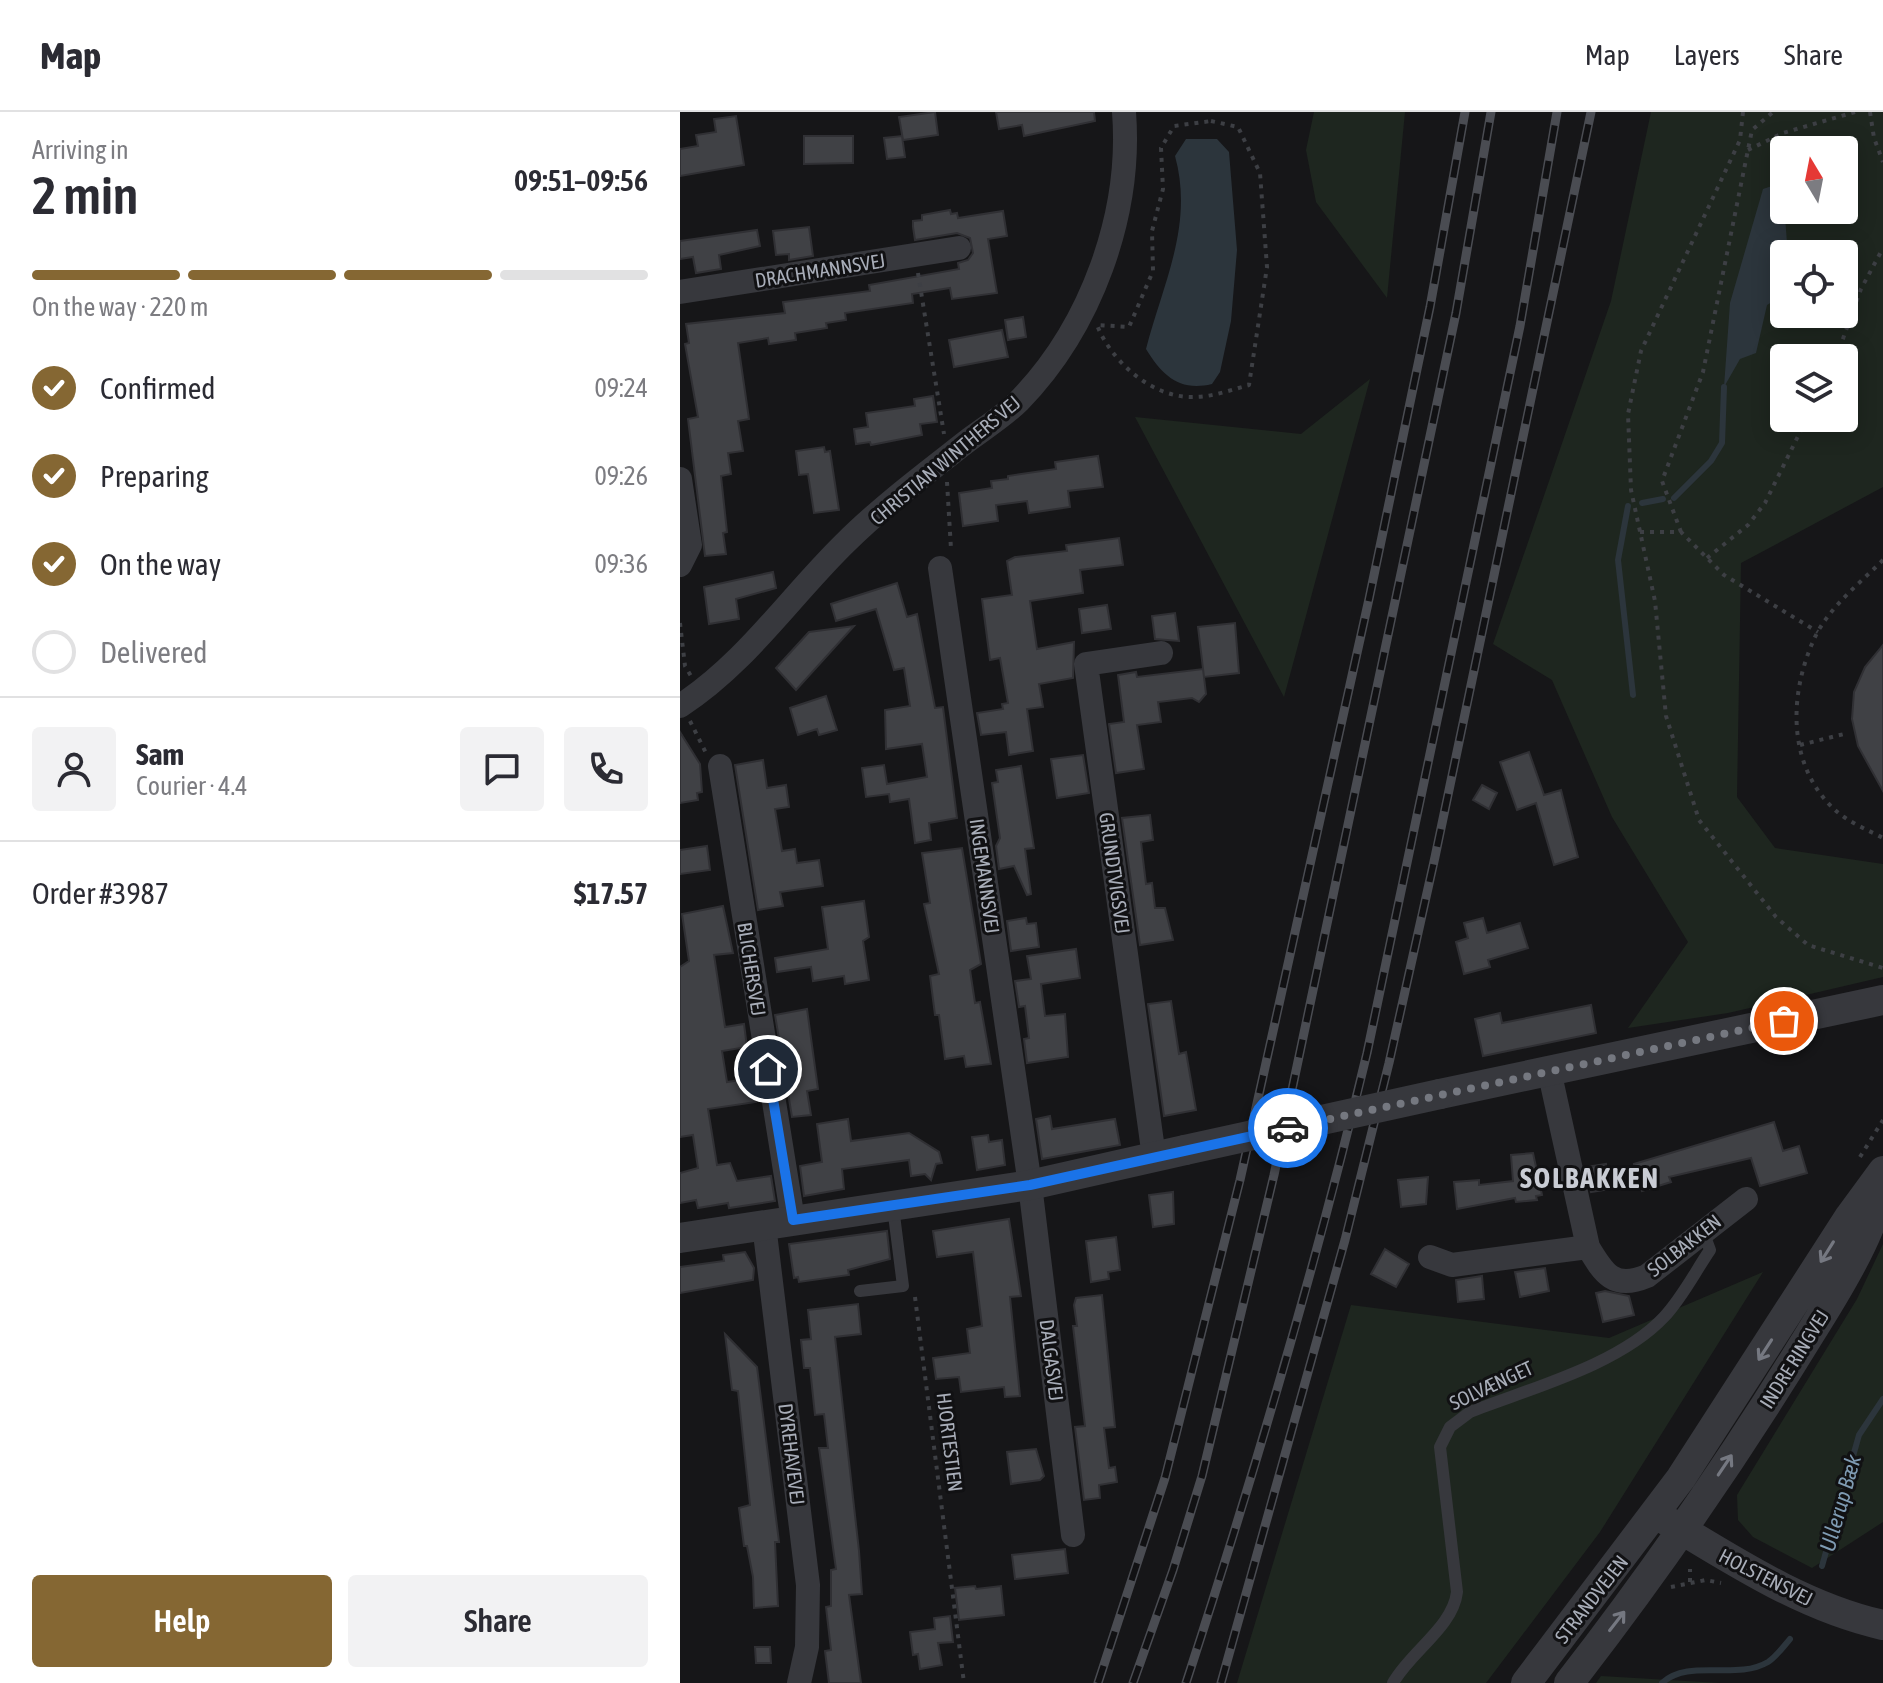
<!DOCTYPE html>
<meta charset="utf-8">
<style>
body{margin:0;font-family:"Asap Condensed",sans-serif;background:#f2f2f3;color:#2b2b33;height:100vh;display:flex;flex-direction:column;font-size:30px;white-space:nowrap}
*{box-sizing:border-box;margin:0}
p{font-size:26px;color:#7c7c81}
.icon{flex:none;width:44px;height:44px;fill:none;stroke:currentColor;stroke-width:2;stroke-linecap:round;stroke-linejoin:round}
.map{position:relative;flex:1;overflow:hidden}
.details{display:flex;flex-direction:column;background:#fff;width:680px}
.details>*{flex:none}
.needle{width:52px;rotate:350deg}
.buttons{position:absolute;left:1090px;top:24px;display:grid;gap:16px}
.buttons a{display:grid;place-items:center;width:88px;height:88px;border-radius:8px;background:#fff;box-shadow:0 4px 20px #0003;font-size:40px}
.pin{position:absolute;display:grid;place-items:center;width:68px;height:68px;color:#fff;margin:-34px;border:4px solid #fff;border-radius:50%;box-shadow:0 2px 8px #0007}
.courier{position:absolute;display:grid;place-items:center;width:80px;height:80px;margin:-40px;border:6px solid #1a73e8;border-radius:50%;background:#fff;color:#222;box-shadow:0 2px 10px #0007}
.summary em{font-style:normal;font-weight:600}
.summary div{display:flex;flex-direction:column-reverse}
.summary{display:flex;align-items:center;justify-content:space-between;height:136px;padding:0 32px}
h1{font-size:52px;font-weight:600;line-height:60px}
.bar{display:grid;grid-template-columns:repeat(4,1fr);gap:12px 8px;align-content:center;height:96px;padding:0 32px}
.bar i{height:10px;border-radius:6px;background:#e1e1e2}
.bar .on{background:#856733}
.bar p{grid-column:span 4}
.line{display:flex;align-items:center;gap:20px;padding:0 32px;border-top:2px solid #e1e1e2}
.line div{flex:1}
.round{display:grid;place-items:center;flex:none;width:84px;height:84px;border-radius:8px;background:#f2f2f3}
ol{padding:0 32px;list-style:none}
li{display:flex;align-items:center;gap:24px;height:88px}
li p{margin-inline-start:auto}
li .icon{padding:8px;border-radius:50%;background:#856733;color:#fff;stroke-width:4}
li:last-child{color:#7c7c81}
li i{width:44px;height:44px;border:4px solid #e1e1e2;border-radius:50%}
.action{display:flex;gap:16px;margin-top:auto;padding:16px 32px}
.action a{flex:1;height:92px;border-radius:8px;background:#856733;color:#fff;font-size:32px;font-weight:600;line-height:92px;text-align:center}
.action a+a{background:#f2f2f3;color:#2b2b33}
header{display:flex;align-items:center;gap:48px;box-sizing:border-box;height:112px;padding:0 40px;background:#fff;border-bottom:2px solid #e1e1e2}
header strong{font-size:38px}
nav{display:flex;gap:44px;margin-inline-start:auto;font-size:28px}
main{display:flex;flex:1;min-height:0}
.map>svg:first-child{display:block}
.green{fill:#1e261f;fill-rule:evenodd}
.water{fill:#2c353c}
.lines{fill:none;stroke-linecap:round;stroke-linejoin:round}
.stream{stroke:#2c353c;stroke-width:6}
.building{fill:#404145;stroke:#303034;stroke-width:2}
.path{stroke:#3d3f44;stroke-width:4;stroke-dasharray:4 6;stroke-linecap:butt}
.service{stroke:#37383d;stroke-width:12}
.minor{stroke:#37383d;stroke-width:24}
.tertiary{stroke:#37383d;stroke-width:30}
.rail-casing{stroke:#4a4c52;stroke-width:9}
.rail{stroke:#111113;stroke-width:6;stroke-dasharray:18;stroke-linecap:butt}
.tertiary-bridge{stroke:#37383d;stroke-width:30}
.oneway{stroke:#757881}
.done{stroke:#757880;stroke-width:8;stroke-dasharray:0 14.4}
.route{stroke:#1a73e8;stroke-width:10}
.labels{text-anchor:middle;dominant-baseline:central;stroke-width:6;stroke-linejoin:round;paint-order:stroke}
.street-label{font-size:20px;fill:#a8adb8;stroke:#111113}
.water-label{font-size:22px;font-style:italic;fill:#7f9bb3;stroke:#111113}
.district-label{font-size:28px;font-weight:bold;letter-spacing:2px;fill:#c9ccd4;stroke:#111113}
</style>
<header>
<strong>Map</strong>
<nav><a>Map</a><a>Layers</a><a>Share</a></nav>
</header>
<main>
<section class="details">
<div class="summary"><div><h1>2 min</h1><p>Arriving in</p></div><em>09:51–09:56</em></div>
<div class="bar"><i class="on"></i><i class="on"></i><i class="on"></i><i></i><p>On the way · 220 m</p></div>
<ol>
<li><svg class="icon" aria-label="check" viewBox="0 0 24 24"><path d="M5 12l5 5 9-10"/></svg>Confirmed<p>09:24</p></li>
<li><svg class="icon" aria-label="check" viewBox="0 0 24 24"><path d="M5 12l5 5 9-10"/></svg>Preparing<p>09:26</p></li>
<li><svg class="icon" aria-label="check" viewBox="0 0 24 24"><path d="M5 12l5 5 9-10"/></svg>On the way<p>09:36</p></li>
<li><i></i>Delivered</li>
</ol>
<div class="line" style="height:144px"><a class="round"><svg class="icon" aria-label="person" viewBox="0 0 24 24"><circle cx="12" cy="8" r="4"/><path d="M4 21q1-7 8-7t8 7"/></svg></a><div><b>Sam</b><p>Courier · 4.4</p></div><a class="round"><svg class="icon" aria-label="chat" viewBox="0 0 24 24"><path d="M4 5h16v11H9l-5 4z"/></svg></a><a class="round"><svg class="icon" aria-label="phone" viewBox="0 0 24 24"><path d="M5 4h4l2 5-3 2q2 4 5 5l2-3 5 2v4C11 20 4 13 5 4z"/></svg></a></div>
<div class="line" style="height:104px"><div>Order #3987</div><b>$17.57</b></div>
<div class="action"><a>Help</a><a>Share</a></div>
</section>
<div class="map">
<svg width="1203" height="1571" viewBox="0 0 1203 1571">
<rect width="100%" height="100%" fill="#161618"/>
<!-- green -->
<path class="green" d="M 634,0 L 725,0 L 707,186 L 636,90 L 626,38 Z
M 971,0 L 1203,0 L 1203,375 L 1061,451 L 1057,685 L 1095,736 L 1203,752 L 1203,865 L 1048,901 L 948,916 L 1008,830 L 932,705 L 872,568 L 813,532 L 931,189 ZM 1104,38 L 1164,38 L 1164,98 L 1104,98 ZM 1104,142 L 1164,142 L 1164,202 L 1104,202 ZM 1104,246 L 1164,246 L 1164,306 L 1104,306 Z
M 690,267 L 604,585 L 455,305 L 621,322 Z
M 1203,1132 L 1203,1410 L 1132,1456 L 1073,1425 L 1058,1408 L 1057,1383 L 1177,1187 Z
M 1083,1160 L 920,1420 L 806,1571 L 557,1571 L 671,1193 L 929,1226 Z
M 921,1564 L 1040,1571 L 916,1571 Z"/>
<!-- water -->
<path class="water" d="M 506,27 L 537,27 L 549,40 L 557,138 L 551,209 L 540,260 L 532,272 C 499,280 482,263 466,237 C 483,171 514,113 495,44 Z
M 1098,72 L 1103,78 L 1107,131 L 1115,142 L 1104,142 L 1104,183 L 1087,193 L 1076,241 L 1060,247 L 1044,275 L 1050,191 L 1083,77 Z"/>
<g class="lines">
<!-- stream -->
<path class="stream" d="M 994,386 L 1031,349 L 1042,331 L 1044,275
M 962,391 L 983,387
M 948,394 L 938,448 L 953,583
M 1142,1454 L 1179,1323 L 1203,1287
M 982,1571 C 1009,1546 1056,1569 1088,1550 C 1096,1545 1104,1534 1110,1527"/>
</g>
<!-- building -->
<path class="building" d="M 255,0 L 258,23 L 223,28 L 219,5 Z
M 316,0 L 414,0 L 415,9 L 344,24 L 342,13 L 319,17 Z
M 56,4 L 64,53 L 0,64 L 0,37 L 18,34 L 16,23 L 36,20 L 34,7 Z
M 124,24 L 173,24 L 173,51 L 124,52 Z
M 222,24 L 225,45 L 207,47 L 204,26 Z
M 270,98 L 271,102 L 277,101 L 278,106 L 323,99 L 327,124 L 308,127 L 317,181 L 272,187 L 270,176 L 232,182 L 233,191 L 165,201 L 166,208 L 146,211 L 147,216 L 115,221 L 116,228 L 89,232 L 88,226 L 58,231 L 69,307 L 58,309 L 63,339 L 48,341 L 51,362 L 41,364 L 47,420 L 43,421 L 46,442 L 25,444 L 8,307 L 18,305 L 5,232 L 9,231 L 6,212 L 105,201 L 103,190 L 190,179 L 189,173 L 279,157 L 278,151 L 288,148 L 293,141 L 290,126 L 277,121 L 235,128 L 233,115 L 233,109 L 242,108 L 242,103 Z
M 129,115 L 133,144 L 109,148 L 109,142 L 96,143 L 93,119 Z
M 77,118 L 80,134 L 39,143 L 41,157 L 16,161 L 13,145 L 0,147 L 0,129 Z
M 343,205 L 346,225 L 328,228 L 325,208 Z
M 322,218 L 328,245 L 274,255 L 269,228 Z
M 253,284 L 257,310 L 240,312 L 242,323 L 191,333 L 190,330 L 176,332 L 174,317 L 188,315 L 186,301 L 235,294 L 234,287 Z
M 144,335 L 145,340 L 150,339 L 159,398 L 134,401 L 128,362 L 119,363 L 116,339 Z
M 418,344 L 423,375 L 388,379 L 390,395 L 349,401 L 347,389 L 316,393 L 318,409 L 283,414 L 279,381 L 312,376 L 311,369 L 328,367 L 328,364 L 376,357 L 375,350 Z
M 439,426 L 443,453 L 400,458 L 403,481 L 350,489 L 357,537 L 394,530 L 393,566 L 359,572 L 363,595 L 347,597 L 353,639 L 329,643 L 326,620 L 301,623 L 297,601 L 323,597 L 322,592 L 328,591 L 320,546 L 310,548 L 302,487 L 332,483 L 327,449 L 335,445 L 387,439 L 386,433 Z
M 93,460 L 96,476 L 56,487 L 59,507 L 29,512 L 24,475 Z
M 217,471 L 227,505 L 237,502 L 255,596 L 263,595 L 277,706 L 249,711 L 251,728 L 235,731 L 229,687 L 210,690 L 209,682 L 186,685 L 182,656 L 204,653 L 207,672 L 247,665 L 242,632 L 206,637 L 205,598 L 230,594 L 224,556 L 214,558 L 196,497 L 156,509 L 151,492 Z
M 427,493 L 431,517 L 402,521 L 399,497 Z
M 495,501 L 499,529 L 475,527 L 472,504 Z
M 555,511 L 559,561 L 524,565 L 518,515 Z
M 174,514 L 116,578 L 96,556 L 129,520 Z
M 1203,533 L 1203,679 L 1178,634 L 1172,607 L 1174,580 L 1185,555 Z
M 523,557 L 526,582 L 519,590 L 512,586 L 478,590 L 481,610 L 457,613 L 464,657 L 436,661 L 429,612 L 444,610 L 438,563 L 456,560 L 457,565 Z
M 146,584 L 157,618 L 139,623 L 137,617 L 118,623 L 110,596 Z
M 0,620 L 20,652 L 22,680 L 17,681 L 18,688 L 0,691 Z
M 849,640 L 864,683 L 881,678 L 898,745 L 874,753 L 856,691 L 837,698 L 820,650 Z
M 403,643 L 409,681 L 377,686 L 371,647 Z
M 83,648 L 87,676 L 106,673 L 109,695 L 95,697 L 102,739 L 115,737 L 117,751 L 139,748 L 143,774 L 100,780 L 103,794 L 78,798 L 55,653 Z
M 341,654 L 354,736 L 345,737 L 351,782 L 347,783 L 334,754 L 319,757 L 316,734 L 320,726 L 312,671 L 318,670 L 316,658 Z
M 802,673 L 817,681 L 809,697 L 793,688 Z
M 470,703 L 473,728 L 461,730 L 466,772 L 472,771 L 475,796 L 485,796 L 493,828 L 460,833 L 442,706 Z
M 27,734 L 30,758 L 0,762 L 0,738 Z
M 282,736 L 301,852 L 290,858 L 295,891 L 300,890 L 311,952 L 286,955 L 284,944 L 265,947 L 259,903 L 255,903 L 250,864 L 259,862 L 244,792 L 250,791 L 242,741 Z
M 184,789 L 189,825 L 183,829 L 189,868 L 165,872 L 164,864 L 133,869 L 131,855 L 97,860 L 95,846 L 148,837 L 142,795 Z
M 43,794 L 53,841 L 34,843 L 45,915 L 64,912 L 67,935 L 42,939 L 47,970 L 73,966 L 76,990 L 28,997 L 37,1053 L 50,1051 L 57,1069 L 91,1064 L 95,1089 L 49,1096 L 48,1091 L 18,1096 L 16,1088 L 0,1091 L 0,1061 L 18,1056 L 13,1023 L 0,1025 L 0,855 L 9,849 L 2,802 Z
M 346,806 L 347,812 L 356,811 L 359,835 L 331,839 L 327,809 Z
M 803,806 L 807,821 L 840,811 L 848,836 L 808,848 L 810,855 L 784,862 L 776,830 L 788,826 L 784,811 Z
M 396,837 L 400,866 L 361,872 L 365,904 L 385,902 L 388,945 L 347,951 L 344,927 L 349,926 L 345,894 L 339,895 L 335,869 L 351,867 L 347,844 Z
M 491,889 L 499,942 L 506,940 L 516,998 L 484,1004 L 468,892 Z
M 911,893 L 916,921 L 803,944 L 795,907 L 820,901 L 822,911 Z
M 127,897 L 138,977 L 127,979 L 131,1003 L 112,1005 L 95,903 Z
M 370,1004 L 372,1017 L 435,1007 L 440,1033 L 362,1047 L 356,1007 Z
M 168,1007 L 171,1029 L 229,1021 L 259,1040 L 262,1051 L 256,1052 L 251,1068 L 245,1062 L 231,1064 L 229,1048 L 162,1057 L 164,1077 L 124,1084 L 120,1054 L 142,1050 L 137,1012 Z
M 1094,1010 L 1103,1039 L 1119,1034 L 1127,1061 L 1080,1074 L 1071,1046 L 989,1065 L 991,1070 L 962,1079 L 954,1052 Z
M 308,1023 L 309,1030 L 322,1028 L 325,1053 L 297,1058 L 292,1025 Z
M 853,1041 L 862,1083 L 856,1084 L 857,1088 L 836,1090 L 835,1086 L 777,1097 L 774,1070 L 799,1068 L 799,1073 L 833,1069 L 831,1043 Z
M 926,1052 L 930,1077 L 911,1080 L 906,1055 Z
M 748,1065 L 746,1092 L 721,1095 L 718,1068 Z
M 493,1080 L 494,1112 L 473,1115 L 469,1083 Z
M 329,1107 L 341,1184 L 330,1185 L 340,1284 L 325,1285 L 324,1275 L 281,1280 L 279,1265 L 256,1267 L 253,1246 L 290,1241 L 287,1217 L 302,1214 L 293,1140 L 257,1145 L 253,1119 Z
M 207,1119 L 210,1147 L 168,1158 L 169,1163 L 119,1170 L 118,1165 L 114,1166 L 109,1132 Z
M 436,1125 L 440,1158 L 428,1160 L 429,1167 L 411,1170 L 406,1129 Z
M 705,1137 L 729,1152 L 716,1175 L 691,1162 Z
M 65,1140 L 74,1156 L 73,1168 L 0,1181 L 0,1155 L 44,1149 L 43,1143 Z
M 865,1156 L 869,1179 L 840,1185 L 835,1160 Z
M 802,1164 L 804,1187 L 778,1190 L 776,1168 Z
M 925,1179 L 949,1184 L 954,1203 L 923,1210 L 916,1181 Z
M 422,1183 L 435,1315 L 424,1316 L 429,1356 L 435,1355 L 437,1370 L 419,1373 L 420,1386 L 404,1388 L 395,1315 L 405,1314 L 393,1214 L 397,1214 L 394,1193 L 396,1186 Z
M 178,1192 L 181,1222 L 155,1225 L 179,1439 L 182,1482 L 169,1483 L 181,1571 L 149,1571 L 145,1539 L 151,1538 L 146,1495 L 151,1494 L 151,1458 L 156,1457 L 139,1336 L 148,1336 L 144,1302 L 135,1303 L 130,1256 L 124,1256 L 121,1228 L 131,1227 L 128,1198 Z
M 45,1222 L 77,1255 L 99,1430 L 95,1430 L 98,1494 L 74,1496 L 73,1465 L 67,1434 L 64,1434 L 59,1396 L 70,1393 L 58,1279 L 52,1278 Z
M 356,1337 L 364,1364 L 360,1368 L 331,1372 L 327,1340 Z
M 385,1437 L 388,1461 L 335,1467 L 332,1443 Z
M 295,1474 L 296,1477 L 321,1474 L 324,1503 L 279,1508 L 275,1476 Z
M 270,1504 L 273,1530 L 258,1531 L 262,1553 L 240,1557 L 238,1542 L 233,1543 L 230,1520 L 255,1517 L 254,1506 Z
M 75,1535 L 90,1535 L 91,1551 L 76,1551 Z"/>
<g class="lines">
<!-- path -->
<path class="path" d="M 1063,0 L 1060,28 L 961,239 L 948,302 L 951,378 L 975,489 L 986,604 L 1019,708 L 1096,805 L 1128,833 L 1203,856
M 1190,0 L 1194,26 L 1203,50
M 531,9 L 558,15 L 580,61 L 587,155 L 569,273 C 551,278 532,285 513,285 C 472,286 431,249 417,213 L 449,215 L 473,159 L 472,119 L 483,77 L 481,36 L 494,14 Z
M 1068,38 L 1103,21 L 1175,0
M 238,161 L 264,322
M 1156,246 L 1181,177 L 1203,136
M 267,370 L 271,437
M 960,420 L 1001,420 L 1044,463 L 1138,520
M 1001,420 L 982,369 L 1023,260 L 1072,18 L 1093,0
M 1027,446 L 1068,413 L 1085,391 L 1127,306
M 1203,448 C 1180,471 1153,492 1137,521 C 1109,577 1105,652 1155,698 C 1168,710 1188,718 1203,726
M 0,511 L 5,554 L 11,564
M 10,609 L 26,641
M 1120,633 L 1164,622
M 1180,1045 L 1203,1008
M 235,1185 L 284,1571
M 1010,1470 L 1010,1457
M 991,1475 L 1026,1468 L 1041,1471"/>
<!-- service -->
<path class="service" d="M 180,1179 L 223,1174 L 213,1095
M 713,1571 C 730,1540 773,1515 777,1480 L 760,1335 L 770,1315 L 790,1300 C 851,1276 939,1253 984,1205 C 1002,1186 1015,1160 1030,1138 L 1023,1119"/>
<!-- minor -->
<path class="minor" d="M 0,180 L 279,136
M 0,367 L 10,433 L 0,453
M 260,456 L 350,1073 L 393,1423
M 0,594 C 66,551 109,486 164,432 C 201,395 245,362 286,330 C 303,317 323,305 339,289 C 411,215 452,103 444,0
M 40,654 L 113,1108
M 869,958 L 908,1135 C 924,1162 934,1178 967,1164 L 1066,1087
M 474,1045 L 406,552 L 481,541
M 84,1113 L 128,1473 L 127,1535 L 119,1571
M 750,1145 L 772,1153 L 908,1135"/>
<!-- tertiary -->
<path class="tertiary" d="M 760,982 L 1203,888
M 0,1126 L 350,1073 L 505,1038
M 984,1407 C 1054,1449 1123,1495 1203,1513
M 846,1571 L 1001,1366 L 1170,1104 L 1203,1059
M 889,1571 C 976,1459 1056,1343 1130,1222 C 1152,1187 1194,1120 1199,1081"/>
<!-- rail casing -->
<g class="rail-casing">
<path id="rail" d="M 418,1571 L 485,1366 L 560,1068 L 689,487 L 750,195 L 785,0
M 453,1571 L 493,1458 L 522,1364 L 594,1063 L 776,201 L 811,0
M 506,1571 C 574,1363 636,1154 687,941 L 840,214 L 877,0
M 541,1571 L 665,1128 L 709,951 L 755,745 L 911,0"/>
</g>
<!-- rail -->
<use href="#rail" class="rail"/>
<!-- tertiary-bridge -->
<path class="tertiary-bridge" d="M 505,1038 L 760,982"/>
</g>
<!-- one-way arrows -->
<defs><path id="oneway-shaft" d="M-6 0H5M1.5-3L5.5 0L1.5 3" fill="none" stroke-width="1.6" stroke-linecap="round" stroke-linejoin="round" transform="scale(2)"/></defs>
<g class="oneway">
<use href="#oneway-shaft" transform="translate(1147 1140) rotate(122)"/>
<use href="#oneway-shaft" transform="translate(1085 1238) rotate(123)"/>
<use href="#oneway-shaft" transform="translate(1045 1353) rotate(-56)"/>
<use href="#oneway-shaft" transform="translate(937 1509) rotate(-52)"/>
</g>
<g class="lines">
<!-- done -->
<path class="done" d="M 608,1016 L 1104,909"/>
<!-- route -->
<path class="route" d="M 88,957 L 113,1108 L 350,1073 L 608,1016"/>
</g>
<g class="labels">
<!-- street labels -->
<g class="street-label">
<text transform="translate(140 158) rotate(-9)">DRACHMANNSVEJ</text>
<text transform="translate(265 348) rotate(-40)">CHRISTIAN WINTHERS VEJ</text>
<text transform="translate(435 761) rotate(82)">GRUNDTVIGSVEJ</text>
<text transform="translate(305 764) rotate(82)">INGEMANNSVEJ</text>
<text transform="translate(72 857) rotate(81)">BLICHERSVEJ</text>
<text transform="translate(1004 1133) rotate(-38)">SOLBAKKEN</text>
<text transform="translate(1114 1247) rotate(-58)">INDRE RINGVEJ</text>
<text transform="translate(372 1248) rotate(83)">DALGASVEJ</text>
<text transform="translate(811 1273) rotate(-25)">SOLVÆNGET</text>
<text transform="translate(270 1330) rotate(83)">HJORTESTIEN</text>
<text transform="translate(112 1342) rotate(83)">DYREHAVEVEJ</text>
<text transform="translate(1086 1465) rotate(27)">HOLSTENSVEJ</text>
<text transform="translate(911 1487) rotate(-52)">STRANDVEJEN</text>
</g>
<!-- water labels -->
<g class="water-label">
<text transform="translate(1160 1391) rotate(-74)">Ullerup Bæk</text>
</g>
<!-- district labels -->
<g class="district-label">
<text x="910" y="1066">SOLBAKKEN</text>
</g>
</g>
</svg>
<div class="buttons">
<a><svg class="needle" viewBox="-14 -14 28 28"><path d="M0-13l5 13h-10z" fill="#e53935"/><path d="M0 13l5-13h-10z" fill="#7c7c81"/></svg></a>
<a><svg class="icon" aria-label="locate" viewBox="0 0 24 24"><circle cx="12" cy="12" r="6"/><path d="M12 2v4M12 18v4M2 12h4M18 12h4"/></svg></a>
<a><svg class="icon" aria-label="layers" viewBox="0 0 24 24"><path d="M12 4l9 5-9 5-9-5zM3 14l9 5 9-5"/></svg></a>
</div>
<div class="pin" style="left:1104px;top:909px;background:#ea580c"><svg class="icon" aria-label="bag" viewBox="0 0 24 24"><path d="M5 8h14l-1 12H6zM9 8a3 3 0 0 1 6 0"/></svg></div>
<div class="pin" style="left:88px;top:957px;background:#1f2937"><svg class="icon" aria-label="home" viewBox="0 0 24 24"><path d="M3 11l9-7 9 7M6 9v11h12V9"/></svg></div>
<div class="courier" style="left:608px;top:1016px"><svg class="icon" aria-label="car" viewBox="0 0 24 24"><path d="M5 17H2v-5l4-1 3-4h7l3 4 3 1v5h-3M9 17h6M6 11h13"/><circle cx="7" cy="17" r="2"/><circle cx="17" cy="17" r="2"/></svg></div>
</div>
</main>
